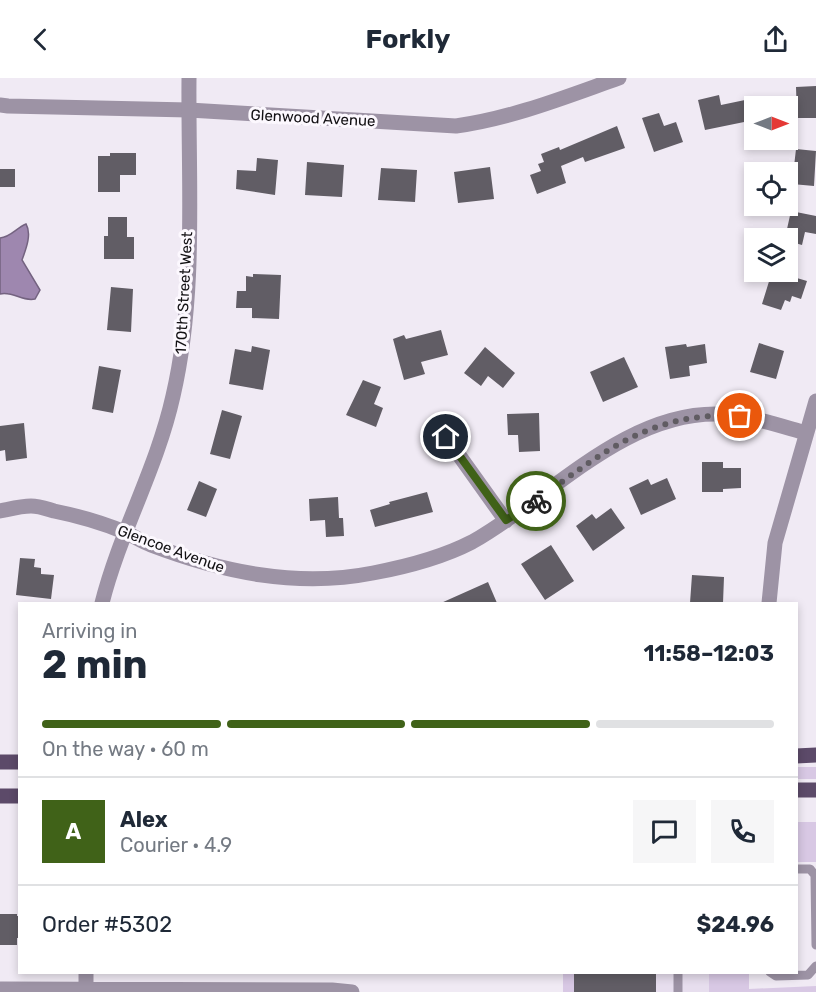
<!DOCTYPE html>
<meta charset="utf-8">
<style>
body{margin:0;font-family:Rubik,sans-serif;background:#f6f6f7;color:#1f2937;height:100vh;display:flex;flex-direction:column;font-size:22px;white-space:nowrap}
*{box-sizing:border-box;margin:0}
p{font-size:20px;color:#747a83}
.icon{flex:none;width:33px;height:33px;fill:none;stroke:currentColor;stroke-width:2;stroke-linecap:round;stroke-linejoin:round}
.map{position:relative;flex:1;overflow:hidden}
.panel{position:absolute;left:18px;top:524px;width:780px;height:372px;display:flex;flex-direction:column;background:#fff;border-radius:0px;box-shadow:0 3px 9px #0003}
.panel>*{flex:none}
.needle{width:39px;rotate:90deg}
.fabs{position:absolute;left:744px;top:18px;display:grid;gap:12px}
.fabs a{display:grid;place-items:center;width:54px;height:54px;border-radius:0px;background:#fff;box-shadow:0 3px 9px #0003;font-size:30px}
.pin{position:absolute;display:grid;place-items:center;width:51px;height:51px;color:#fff;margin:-26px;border:3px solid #fff;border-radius:50%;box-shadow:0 2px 6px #0007}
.courier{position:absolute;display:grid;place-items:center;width:60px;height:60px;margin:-30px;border:4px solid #406218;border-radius:50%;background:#fff;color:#222;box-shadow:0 2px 8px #0007}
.headline em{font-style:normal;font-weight:700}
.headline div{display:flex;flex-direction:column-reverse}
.headline{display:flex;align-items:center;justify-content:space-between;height:102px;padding:0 24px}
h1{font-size:39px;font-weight:700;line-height:45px}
.bar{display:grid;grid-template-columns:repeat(4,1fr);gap:9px 6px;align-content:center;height:72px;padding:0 24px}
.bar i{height:8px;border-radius:4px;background:#e0e1e3}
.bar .current{background:#406218}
.bar p{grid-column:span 4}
.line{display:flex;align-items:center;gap:15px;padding:0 24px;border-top:2px solid #e0e1e3}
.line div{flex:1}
.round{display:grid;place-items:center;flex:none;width:63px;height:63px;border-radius:0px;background:#f6f6f7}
header{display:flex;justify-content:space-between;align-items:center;height:78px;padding:0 24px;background:#fff;font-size:27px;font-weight:700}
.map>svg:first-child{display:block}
.built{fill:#e7deee}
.green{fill:#d8c8e4}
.water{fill:#9e87af;stroke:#746380;stroke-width:1.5}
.building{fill:#615d65}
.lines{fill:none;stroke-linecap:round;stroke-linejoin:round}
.service{stroke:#9d93a5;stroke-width:9}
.minor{stroke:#9d93a5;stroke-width:15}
.tertiary{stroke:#9d93a5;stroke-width:15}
.primary{stroke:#5c4a69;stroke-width:15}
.done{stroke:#605c62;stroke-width:6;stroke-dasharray:0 10.8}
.route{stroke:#406218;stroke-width:8}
.labels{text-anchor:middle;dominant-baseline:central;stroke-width:6;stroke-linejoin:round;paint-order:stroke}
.street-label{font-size:15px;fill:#121013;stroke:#fcf8fe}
</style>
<header><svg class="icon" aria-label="back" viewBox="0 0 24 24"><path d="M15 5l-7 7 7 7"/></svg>Forkly<svg class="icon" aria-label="share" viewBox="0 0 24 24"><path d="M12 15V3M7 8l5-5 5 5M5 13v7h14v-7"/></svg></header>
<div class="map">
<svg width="816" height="914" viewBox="0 0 816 914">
<rect width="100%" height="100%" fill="#f0eaf4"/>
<!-- built -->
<path class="built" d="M 563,894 L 709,894 L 709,914 L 563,914 Z"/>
<!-- green -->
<path class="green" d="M 797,689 L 816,689 L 816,701 L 797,701 Z
M 796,744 L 816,744 L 816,784 L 797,784 Z
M 563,894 L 581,894 L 581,896 L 574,896 L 574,914 L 563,914 Z
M 709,894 L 749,894 L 749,911 L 816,908 L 816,914 L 709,914 Z"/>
<!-- water -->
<path class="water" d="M 26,146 C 32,156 26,171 22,182 L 40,212 L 35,221 C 22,224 14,213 0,216 L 0,160 C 11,159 16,150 26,146 Z"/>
<!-- building -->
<path class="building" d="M 816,8 L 816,40 L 797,40 L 796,9 Z
M 719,17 L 721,27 L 745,22 L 749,43 L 705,52 L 698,22 Z
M 659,35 L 664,48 L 676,44 L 683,64 L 654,74 L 642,40 Z
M 617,48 L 625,70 L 585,84 L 583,79 L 561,88 L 566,105 L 537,116 L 530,97 L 541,93 L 538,86 L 544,84 L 541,76 L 559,69 L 560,72 Z
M 796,71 L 816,73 L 814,108 L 792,106 Z
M 110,75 L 136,75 L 136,97 L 120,97 L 120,114 L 98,114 L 98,78 L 110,78 Z
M 257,80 L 278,82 L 275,117 L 236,111 L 237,92 L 256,93 Z
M 307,84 L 344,87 L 342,119 L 305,117 Z
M 490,89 L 494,121 L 458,125 L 454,94 Z
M 381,90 L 417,92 L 415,124 L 378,122 Z
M 0,91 L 15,91 L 15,109 L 0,109 Z
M 791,133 L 816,138 L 816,156 L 805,154 L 802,167 L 788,163 L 788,160 L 785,160 Z
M 108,139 L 127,139 L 127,159 L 134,159 L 134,181 L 104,181 L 104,158 L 108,158 Z
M 253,196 L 281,197 L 279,241 L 252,240 L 252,230 L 236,230 L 237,213 L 246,213 L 246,198 L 253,199 Z
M 771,197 L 789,202 L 790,198 L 807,203 L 801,221 L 792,218 L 790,224 L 785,222 L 781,232 L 762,226 Z
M 111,209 L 133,211 L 131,254 L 107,252 Z
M 441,252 L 448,277 L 421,284 L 425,296 L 404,302 L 393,261 L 404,257 L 406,261 Z
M 759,265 L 784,273 L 776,301 L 750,294 Z
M 686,266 L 687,269 L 705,266 L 707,285 L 689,288 L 690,298 L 670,301 L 665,269 Z
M 252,268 L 270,272 L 263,312 L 229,306 L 235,271 L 251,274 Z
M 485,269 L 515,295 L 503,310 L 488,298 L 481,308 L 464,295 Z
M 624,279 L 638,309 L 603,324 L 590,294 Z
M 99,288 L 121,292 L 113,335 L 92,331 Z
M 363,302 L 381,309 L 374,326 L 383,330 L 376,349 L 346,337 Z
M 222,332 L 242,338 L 230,381 L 210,376 Z
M 539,335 L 540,373 L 519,374 L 518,357 L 508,357 L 507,336 Z
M 24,345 L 27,380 L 6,383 L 5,372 L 0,373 L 0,348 Z
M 702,384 L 723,384 L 723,390 L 741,390 L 741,410 L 723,411 L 723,414 L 702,414 Z
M 667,400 L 676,421 L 641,437 L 629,410 L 648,401 L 651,407 Z
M 199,403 L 217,411 L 206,439 L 187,432 Z
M 427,414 L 433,434 L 375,449 L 370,432 L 390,426 L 389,424 Z
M 338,419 L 339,440 L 343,440 L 344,458 L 326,459 L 325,442 L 310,443 L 309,421 Z
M 611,430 L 625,450 L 593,473 L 576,448 L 592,436 L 596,441 Z
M 551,467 L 574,503 L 545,522 L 521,486 Z
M 20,480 L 35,481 L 34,489 L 41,490 L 41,496 L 54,497 L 51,521 L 16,517 Z
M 692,497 L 724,499 L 723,525 L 690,525 Z
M 488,504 L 497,525 L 441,525 Z
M 0,836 L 17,836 L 17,838 L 20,838 L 20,860 L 17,860 L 17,867 L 0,867 Z
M 581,894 L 656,894 L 656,914 L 574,914 L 574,895 L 581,896 Z"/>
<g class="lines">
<!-- service -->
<path class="service" d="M 796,791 L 810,791 L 815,797 L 816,867
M 678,894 L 678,914
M 770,894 L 776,898 L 808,897 L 816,888"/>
<!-- minor -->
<path class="minor" d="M 0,27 L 8,28 L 189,32 L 456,48 C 513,40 565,19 619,0
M 446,359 L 506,443
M 0,433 C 10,431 21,428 31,428 C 39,428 47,431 54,433 C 79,438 103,445 127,455 C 135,459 143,464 151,467 C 222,494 297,510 373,495 C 405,489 443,479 472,464 C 549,421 623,335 717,336 C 748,337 777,347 806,355
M 769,525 L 775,465 L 816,323
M 86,894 L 86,914
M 0,911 L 332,912 L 352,914"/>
<!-- tertiary -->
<path class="tertiary" d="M 102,525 C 120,454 157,390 173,318 C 197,215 188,105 189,0"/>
<!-- primary -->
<path class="primary" d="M 796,678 L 816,677
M 0,684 L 20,684
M 796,712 L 816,712
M 0,718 L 20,718"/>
</g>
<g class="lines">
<!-- done -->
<path class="done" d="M 536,423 C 603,374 652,333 740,338"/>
<!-- route -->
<path class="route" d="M 446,359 L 506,442 L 536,423"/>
</g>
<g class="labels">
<!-- street labels -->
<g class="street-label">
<text transform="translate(313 40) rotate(3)">Glenwood Avenue</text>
<text transform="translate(184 215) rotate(-87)">170th Street West</text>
<text transform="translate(171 471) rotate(20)">Glencoe Avenue</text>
</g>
</g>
</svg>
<div class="fabs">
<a><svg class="needle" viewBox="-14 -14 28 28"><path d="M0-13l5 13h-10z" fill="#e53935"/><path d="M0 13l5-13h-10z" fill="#747a83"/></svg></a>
<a><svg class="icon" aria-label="locate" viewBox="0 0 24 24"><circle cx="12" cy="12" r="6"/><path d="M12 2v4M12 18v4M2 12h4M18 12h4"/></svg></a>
<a><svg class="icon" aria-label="layers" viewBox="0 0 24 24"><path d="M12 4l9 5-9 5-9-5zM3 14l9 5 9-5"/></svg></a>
</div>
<div class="pin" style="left:740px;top:338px;background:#ea580c"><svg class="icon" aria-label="bag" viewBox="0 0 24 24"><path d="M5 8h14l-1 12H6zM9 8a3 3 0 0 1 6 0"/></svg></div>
<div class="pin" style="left:446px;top:359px;background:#1f2937"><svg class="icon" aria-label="home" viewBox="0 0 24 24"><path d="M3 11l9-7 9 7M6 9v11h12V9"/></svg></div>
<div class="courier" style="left:536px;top:423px"><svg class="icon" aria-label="bike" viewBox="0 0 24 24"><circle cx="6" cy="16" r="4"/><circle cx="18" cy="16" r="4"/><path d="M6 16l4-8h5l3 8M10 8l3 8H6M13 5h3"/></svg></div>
<section class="panel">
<div class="headline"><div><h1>2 min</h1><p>Arriving in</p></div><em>11:58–12:03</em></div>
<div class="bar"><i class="current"></i><i class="current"></i><i class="current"></i><i></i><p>On the way · 60 m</p></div>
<div class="line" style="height:108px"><b class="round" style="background:#406218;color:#fff">A</b><div><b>Alex</b><p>Courier · 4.9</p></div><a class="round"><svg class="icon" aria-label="chat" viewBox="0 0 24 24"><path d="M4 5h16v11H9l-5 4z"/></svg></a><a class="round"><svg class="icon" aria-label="phone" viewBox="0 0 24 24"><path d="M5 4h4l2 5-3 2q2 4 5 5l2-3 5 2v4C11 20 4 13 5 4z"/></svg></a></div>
<div class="line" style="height:78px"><div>Order #5302</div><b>$24.96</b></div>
</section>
</div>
